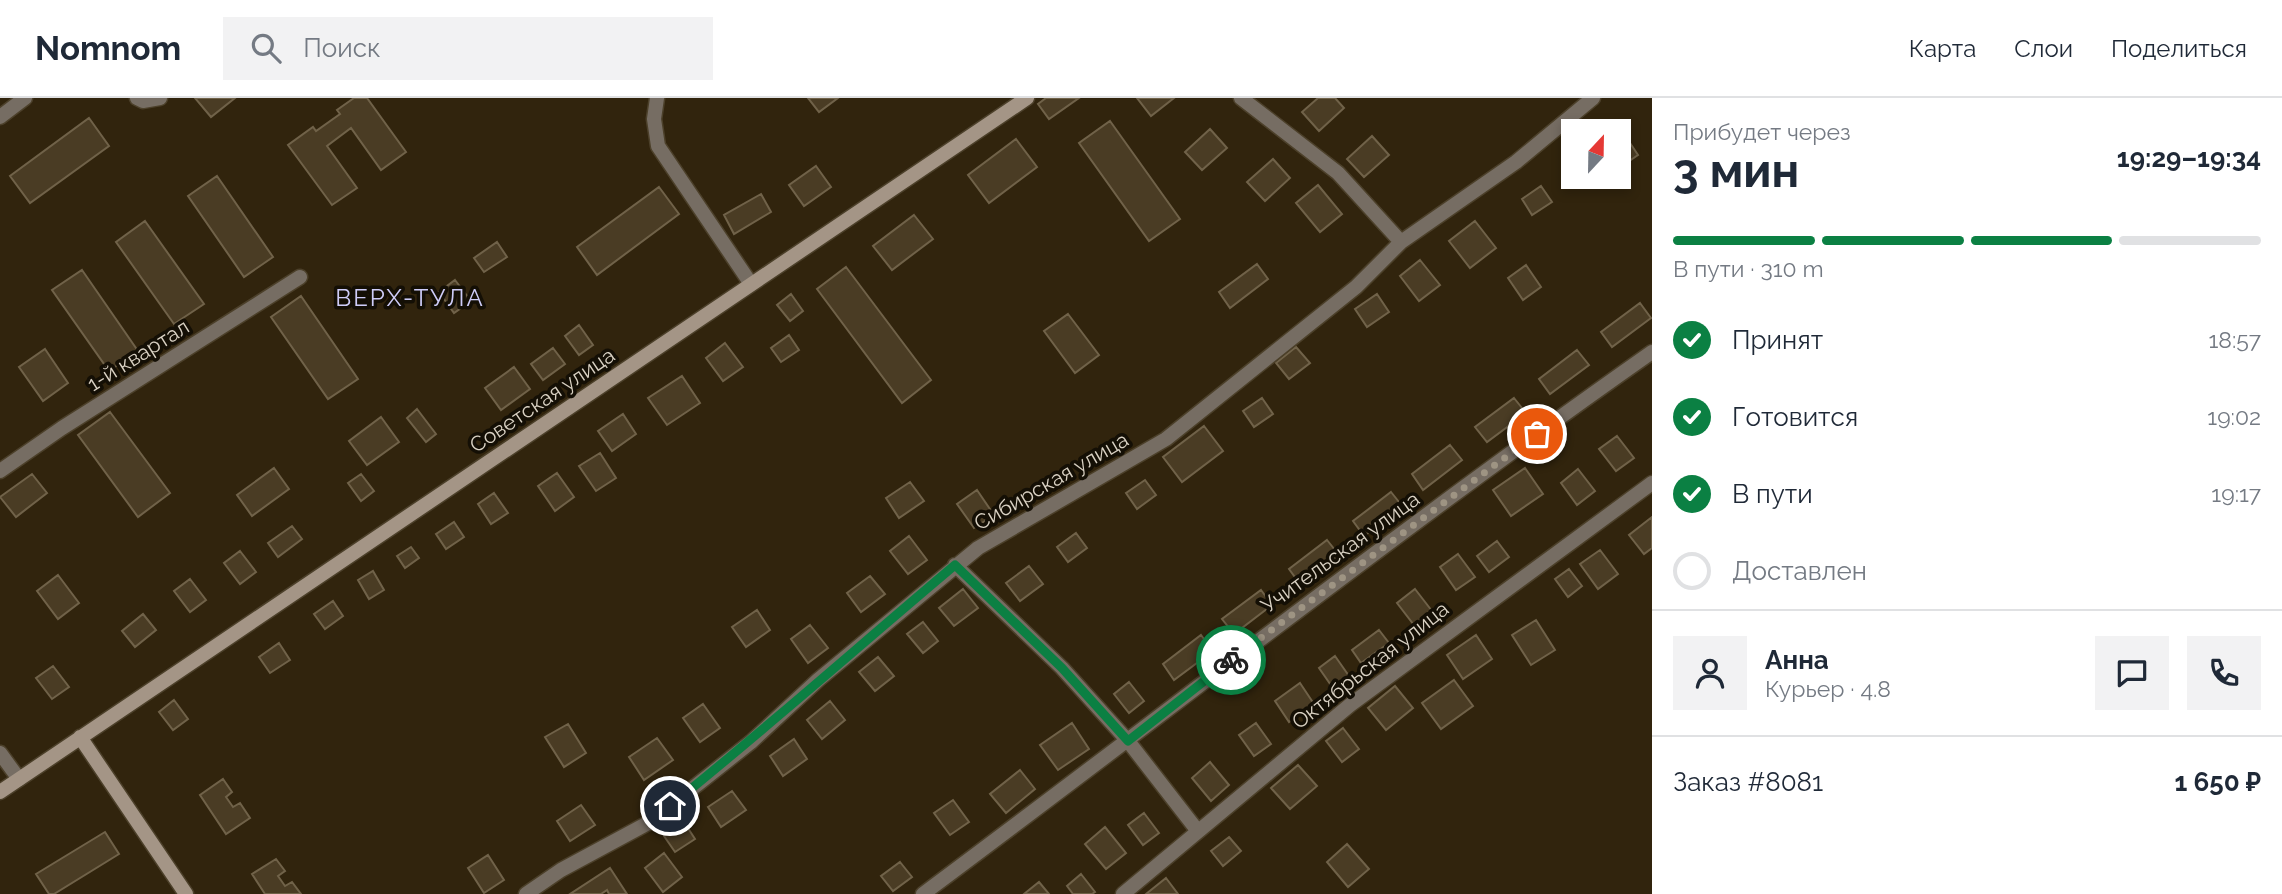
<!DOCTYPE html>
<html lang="ru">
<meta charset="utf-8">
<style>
body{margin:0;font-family:Raleway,sans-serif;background:#f2f2f3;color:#1f2937;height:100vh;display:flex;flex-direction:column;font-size:26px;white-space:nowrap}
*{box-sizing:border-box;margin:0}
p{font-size:23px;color:#747a83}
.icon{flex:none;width:38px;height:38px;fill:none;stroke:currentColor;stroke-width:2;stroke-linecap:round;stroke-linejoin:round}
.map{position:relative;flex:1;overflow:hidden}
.sheet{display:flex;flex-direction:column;background:#fff;width:630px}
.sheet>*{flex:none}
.needle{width:46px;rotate:22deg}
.tools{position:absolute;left:1561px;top:21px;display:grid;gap:14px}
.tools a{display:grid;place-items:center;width:70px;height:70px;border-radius:0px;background:#fff;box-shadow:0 4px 10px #0003;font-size:35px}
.pin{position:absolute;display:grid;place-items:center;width:60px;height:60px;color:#fff;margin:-30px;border:4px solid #fff;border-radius:50%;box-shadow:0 2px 7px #0007}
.courier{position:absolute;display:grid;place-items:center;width:70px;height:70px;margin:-35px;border:5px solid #0b8043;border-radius:50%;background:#fff;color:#222;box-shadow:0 2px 9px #0007}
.overview em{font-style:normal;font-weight:700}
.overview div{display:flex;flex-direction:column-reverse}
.overview{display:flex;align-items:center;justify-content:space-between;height:119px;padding:0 21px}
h1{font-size:46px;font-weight:700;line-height:52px}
.bar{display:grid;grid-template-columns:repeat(4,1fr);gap:10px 7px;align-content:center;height:84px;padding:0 21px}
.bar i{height:9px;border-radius:5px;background:#e0e1e3}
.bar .active{background:#0b8043}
.bar p{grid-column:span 4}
.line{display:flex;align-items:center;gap:18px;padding:0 21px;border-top:2px solid #e0e1e3}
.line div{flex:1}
.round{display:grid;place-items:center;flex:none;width:74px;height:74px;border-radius:0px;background:#f2f2f3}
ol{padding:0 21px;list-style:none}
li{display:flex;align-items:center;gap:21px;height:77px}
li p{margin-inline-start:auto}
li .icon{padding:7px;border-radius:50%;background:#0b8043;color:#fff;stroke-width:4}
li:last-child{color:#747a83}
li i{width:38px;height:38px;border:4px solid #e0e1e3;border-radius:50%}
header{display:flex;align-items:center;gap:42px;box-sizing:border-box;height:98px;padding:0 35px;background:#fff;border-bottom:2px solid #e0e1e3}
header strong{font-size:33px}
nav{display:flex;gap:38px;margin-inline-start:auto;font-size:24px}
.search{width:490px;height:63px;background:#f2f2f3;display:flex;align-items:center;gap:18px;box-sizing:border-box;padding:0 24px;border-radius:0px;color:#747a83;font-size:26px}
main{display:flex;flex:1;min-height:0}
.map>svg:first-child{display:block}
.building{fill:#4a3c24;stroke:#706249;stroke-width:2}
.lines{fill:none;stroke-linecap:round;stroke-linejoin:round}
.street-casing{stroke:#4c402a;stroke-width:17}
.secondary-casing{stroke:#4c402a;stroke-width:17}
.street{stroke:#766d63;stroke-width:14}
.secondary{stroke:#a49586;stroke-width:14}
.done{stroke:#9e9483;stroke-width:7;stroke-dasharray:0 12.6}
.route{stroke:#0b8043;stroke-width:9}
.labels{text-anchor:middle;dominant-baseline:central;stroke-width:7;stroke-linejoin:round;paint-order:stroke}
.street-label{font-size:21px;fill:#d9d1c3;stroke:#140f05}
.quarter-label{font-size:24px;letter-spacing:2px;fill:#cfcdf9;stroke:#140f05}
</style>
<header>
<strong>Nomnom</strong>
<div class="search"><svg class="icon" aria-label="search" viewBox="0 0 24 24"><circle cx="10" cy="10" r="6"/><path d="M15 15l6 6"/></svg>Поиск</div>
<nav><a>Карта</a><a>Слои</a><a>Поделиться</a></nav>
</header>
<main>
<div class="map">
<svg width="1652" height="796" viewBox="0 0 1652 796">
<rect width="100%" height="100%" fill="#31240d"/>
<!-- building -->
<path class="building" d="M 195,0 L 235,0 L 211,19 Z
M 354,0 L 367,0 L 406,54 L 381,72 L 351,30 L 327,48 L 357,90 L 332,107 L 288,47 L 313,29 L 316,33 L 340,16 L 337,12 Z
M 808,0 L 838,0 L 819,14 Z
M 1046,0 L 1079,0 L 1049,21 L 1038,6 Z
M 1137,0 L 1174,0 L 1151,18 Z
M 1318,0 L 1335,0 L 1344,10 L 1319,33 L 1302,14 Z
M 89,20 L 109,48 L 30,105 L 10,78 Z
M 1110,23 L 1180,121 L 1149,143 L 1079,45 Z
M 1210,31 L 1227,50 L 1202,72 L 1185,54 Z
M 1622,33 L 1638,57 L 1619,70 L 1619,35 Z
M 1372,38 L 1389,57 L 1364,79 L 1347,61 Z
M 1016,41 L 1037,69 L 989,105 L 968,77 Z
M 1273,61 L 1290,80 L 1265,103 L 1247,84 Z
M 816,68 L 831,89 L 804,108 L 789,87 Z
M 217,78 L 273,159 L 244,179 L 188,98 Z
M 1318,87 L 1342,116 L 1320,134 L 1296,105 Z
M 1541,88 L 1552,104 L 1532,117 L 1522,101 Z
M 659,89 L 679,116 L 597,177 L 577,149 Z
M 761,96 L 771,114 L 734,136 L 724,117 Z
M 914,117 L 933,141 L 892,172 L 873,148 Z
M 145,123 L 204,206 L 174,226 L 116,144 Z
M 1475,123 L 1496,150 L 1470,170 L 1449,143 Z
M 497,144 L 507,159 L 484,174 L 474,160 Z
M 1420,162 L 1440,187 L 1419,203 L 1400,178 Z
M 1257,166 L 1268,181 L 1230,210 L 1219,194 Z
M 1526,167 L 1541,189 L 1523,202 L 1508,180 Z
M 846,169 L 931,282 L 902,305 L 817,191 Z
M 82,172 L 138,253 L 109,273 L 52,192 Z
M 455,182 L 471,203 L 454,215 L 439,194 Z
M 791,196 L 803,213 L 790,223 L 777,207 Z
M 1377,196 L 1389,214 L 1367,229 L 1355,211 Z
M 301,198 L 358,281 L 328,301 L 271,219 Z
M 1640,205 L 1651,220 L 1612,249 L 1601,234 Z
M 1068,216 L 1099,257 L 1075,275 L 1044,233 Z
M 579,227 L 593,247 L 579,257 L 565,238 Z
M 789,237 L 799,252 L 781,264 L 771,250 Z
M 725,245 L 743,269 L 723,283 L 706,260 Z
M 1296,249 L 1310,265 L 1289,281 L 1276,265 Z
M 553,250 L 565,266 L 543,282 L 531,266 Z
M 45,251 L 68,285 L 43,303 L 19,269 Z
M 1577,252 L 1589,267 L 1550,296 L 1539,281 Z
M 514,269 L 530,291 L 501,312 L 485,290 Z
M 682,278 L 700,305 L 667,327 L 648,300 Z
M 1262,300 L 1273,316 L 1254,329 L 1243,313 Z
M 1514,300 L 1526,315 L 1487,344 L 1475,329 Z
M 417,311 L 436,336 L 426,344 L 407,320 Z
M 110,314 L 170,395 L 138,419 L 78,337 Z
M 623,316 L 636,336 L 612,353 L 598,333 Z
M 381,319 L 399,344 L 367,367 L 349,343 Z
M 1204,328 L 1223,353 L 1182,384 L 1163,359 Z
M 1617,338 L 1634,360 L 1616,373 L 1599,351 Z
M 1450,347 L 1462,362 L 1423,392 L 1412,376 Z
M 600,355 L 616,380 L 596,393 L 579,368 Z
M 274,370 L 289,391 L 252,418 L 237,397 Z
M 1525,370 L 1543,396 L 1511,418 L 1493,392 Z
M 1578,371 L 1595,393 L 1577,407 L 1561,385 Z
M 557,375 L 574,399 L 555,413 L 538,388 Z
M 32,376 L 47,395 L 16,419 L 0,399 Z
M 361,376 L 374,393 L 361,403 L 348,385 Z
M 1145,382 L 1156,397 L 1137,411 L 1126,395 Z
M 910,384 L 924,403 L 899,420 L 886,400 Z
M 977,392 L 994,417 L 974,430 L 957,406 Z
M 1391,394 L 1403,409 L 1364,438 L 1353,423 Z
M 494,395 L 508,415 L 491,426 L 478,406 Z
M 1652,419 L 1652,450 L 1644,456 L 1629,437 Z
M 454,424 L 464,439 L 446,451 L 436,436 Z
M 292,428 L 302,441 L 278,459 L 268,445 Z
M 1076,435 L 1087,450 L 1068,464 L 1057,449 Z
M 909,438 L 927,462 L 908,476 L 890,453 Z
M 1327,442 L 1339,457 L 1300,486 L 1289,471 Z
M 1497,443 L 1509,459 L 1489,474 L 1477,458 Z
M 411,449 L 419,460 L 405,470 L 397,458 Z
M 1600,452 L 1618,476 L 1598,491 L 1580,466 Z
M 240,453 L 256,474 L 240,486 L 224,465 Z
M 1458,456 L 1475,479 L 1456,492 L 1440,469 Z
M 1029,468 L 1043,486 L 1020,503 L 1006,485 Z
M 1569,471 L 1582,488 L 1568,499 L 1555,481 Z
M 373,473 L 384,492 L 369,501 L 358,482 Z
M 58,477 L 79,505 L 58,521 L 37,493 Z
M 870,478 L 885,496 L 861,514 L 847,495 Z
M 190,481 L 206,502 L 190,514 L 174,493 Z
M 963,491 L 978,510 L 954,528 L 939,510 Z
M 1415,491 L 1432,513 L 1414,527 L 1397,505 Z
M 1261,492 L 1272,507 L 1234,536 L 1222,521 Z
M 333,503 L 343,518 L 325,531 L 314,516 Z
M 757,512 L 770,532 L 746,549 L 732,529 Z
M 143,516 L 156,532 L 135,549 L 122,533 Z
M 1536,522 L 1555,552 L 1531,567 L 1512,537 Z
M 923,524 L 938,543 L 923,555 L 907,536 Z
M 810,527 L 828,550 L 808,565 L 791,541 Z
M 1379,532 L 1389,545 L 1361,565 L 1352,552 Z
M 1201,537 L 1213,553 L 1174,582 L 1163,566 Z
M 1476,537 L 1492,561 L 1463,581 L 1447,557 Z
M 279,545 L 290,562 L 270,575 L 259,559 Z
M 1335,558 L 1349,578 L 1333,590 L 1319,570 Z
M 878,559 L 894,578 L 875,593 L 859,574 Z
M 53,568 L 69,589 L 52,601 L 36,580 Z
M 1454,582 L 1473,608 L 1441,631 L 1422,605 Z
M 1129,584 L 1144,603 L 1129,615 L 1114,596 Z
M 1300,585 L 1314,606 L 1289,624 L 1275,603 Z
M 1395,588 L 1413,610 L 1386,632 L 1368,610 Z
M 174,602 L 188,621 L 173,632 L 159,614 Z
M 830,603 L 845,622 L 822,641 L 807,622 Z
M 703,606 L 720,630 L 700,644 L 683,620 Z
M 1072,625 L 1089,651 L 1058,672 L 1040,647 Z
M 1256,625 L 1271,646 L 1254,658 L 1239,637 Z
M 568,626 L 586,655 L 564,669 L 545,639 Z
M 1343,630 L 1359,651 L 1342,664 L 1326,643 Z
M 657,640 L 673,662 L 644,682 L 629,659 Z
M 794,641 L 807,661 L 783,678 L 770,658 Z
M 1210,664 L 1229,687 L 1211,703 L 1192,680 Z
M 1298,667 L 1317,688 L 1290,711 L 1271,690 Z
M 1020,672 L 1035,691 L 1006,715 L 990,696 Z
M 223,681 L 232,694 L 226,699 L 233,709 L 240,705 L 250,720 L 226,736 L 200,697 Z
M 732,693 L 746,712 L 721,729 L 708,709 Z
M 953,702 L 969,724 L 950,737 L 934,715 Z
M 581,707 L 595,727 L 570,743 L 557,723 Z
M 1144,715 L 1159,735 L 1143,747 L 1128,727 Z
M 684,724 L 695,741 L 675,754 L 664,738 Z
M 1105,729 L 1126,755 L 1106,771 L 1085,746 Z
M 105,734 L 119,756 L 54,796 L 49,796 L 36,776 Z
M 1229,739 L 1241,753 L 1223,768 L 1211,753 Z
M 1347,746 L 1369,771 L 1348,789 L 1327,764 Z
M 664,755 L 682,779 L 663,794 L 645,770 Z
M 488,757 L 504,782 L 484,795 L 468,770 Z
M 276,761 L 285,773 L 278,778 L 285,788 L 292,784 L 301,796 L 265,796 L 252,776 Z
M 900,764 L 912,779 L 893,793 L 881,778 Z
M 610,770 L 627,796 L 609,796 L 607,792 L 601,796 L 570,796 Z
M 1081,776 L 1095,794 L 1092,796 L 1073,796 L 1067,788 Z
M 1166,780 L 1178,796 L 1146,796 Z
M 1039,784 L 1049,796 L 1024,796 Z"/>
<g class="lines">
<!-- street casing -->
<g class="street-casing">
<path id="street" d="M 137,0 L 143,3 L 160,0
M 657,0 L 654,21 L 658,48 L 751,186
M 1241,0 L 1338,75 L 1401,144
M 0,19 L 25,0
M 0,373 L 62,330 L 300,179
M 955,467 L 1062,570 L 1128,643 L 1197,732
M 0,655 L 19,681
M 526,796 L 561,772 L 650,724 L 751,644 L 818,582 L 978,450 L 1166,341 L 1356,189 L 1401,144 L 1516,64 L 1593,0
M 923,796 C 1166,615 1404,428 1652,254
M 1123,796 L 1350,607 L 1652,385"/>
</g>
<!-- secondary casing -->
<g class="secondary-casing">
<path id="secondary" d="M 80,639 L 186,796
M 0,694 L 1027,0"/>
</g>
<!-- street -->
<use href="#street" class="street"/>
<!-- secondary -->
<use href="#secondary" class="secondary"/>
</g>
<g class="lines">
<!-- done -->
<path class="done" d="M 1231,562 L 1537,336"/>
<!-- route -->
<path class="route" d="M 670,708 C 767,630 860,547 955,467 L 1062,570 L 1128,643 L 1231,562"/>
</g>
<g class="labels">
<!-- street labels -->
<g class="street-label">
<text transform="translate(138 257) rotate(-32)">1-й квартал</text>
<text transform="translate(542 302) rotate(-34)">Советская улица</text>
<text transform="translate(1051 383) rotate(-30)">Сибирская улица</text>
<text transform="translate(1340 454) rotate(-36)">Учительская улица</text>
<text transform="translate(1370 567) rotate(-38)">Октябрьская улица</text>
</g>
<!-- quarter labels -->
<g class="quarter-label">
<text x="410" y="199">ВЕРХ-ТУЛА</text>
</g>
</g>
</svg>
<div class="tools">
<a><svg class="needle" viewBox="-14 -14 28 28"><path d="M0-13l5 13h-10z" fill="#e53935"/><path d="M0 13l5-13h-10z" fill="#747a83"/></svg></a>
</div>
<div class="pin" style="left:1537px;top:336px;background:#ea580c"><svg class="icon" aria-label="bag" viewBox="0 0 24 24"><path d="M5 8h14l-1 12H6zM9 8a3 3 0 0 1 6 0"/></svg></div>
<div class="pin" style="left:670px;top:708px;background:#1f2937"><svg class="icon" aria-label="home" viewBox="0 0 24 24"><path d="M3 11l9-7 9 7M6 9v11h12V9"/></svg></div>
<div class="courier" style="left:1231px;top:562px"><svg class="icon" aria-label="bike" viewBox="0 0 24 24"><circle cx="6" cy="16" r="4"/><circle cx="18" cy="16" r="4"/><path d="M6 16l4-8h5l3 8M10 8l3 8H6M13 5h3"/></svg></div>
</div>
<section class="sheet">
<div class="overview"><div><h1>3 мин</h1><p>Прибудет через</p></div><em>19:29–19:34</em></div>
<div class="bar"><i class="active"></i><i class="active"></i><i class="active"></i><i></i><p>В пути · 310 m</p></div>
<ol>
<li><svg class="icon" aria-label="check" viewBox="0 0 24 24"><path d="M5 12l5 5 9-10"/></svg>Принят<p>18:57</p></li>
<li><svg class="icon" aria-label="check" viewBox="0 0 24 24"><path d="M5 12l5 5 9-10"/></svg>Готовится<p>19:02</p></li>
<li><svg class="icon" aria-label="check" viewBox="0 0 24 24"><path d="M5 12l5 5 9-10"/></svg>В пути<p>19:17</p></li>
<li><i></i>Доставлен</li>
</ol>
<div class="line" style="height:126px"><a class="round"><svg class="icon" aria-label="person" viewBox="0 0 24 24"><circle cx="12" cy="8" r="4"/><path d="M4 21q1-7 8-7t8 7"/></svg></a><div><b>Анна</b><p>Курьер · 4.8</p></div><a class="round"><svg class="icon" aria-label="chat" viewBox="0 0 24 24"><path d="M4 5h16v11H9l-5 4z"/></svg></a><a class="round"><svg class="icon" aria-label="phone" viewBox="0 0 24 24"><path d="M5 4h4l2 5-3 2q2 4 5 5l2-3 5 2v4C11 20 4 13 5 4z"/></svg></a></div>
<div class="line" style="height:91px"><div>Заказ #8081</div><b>1 650 ₽</b></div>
</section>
</main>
